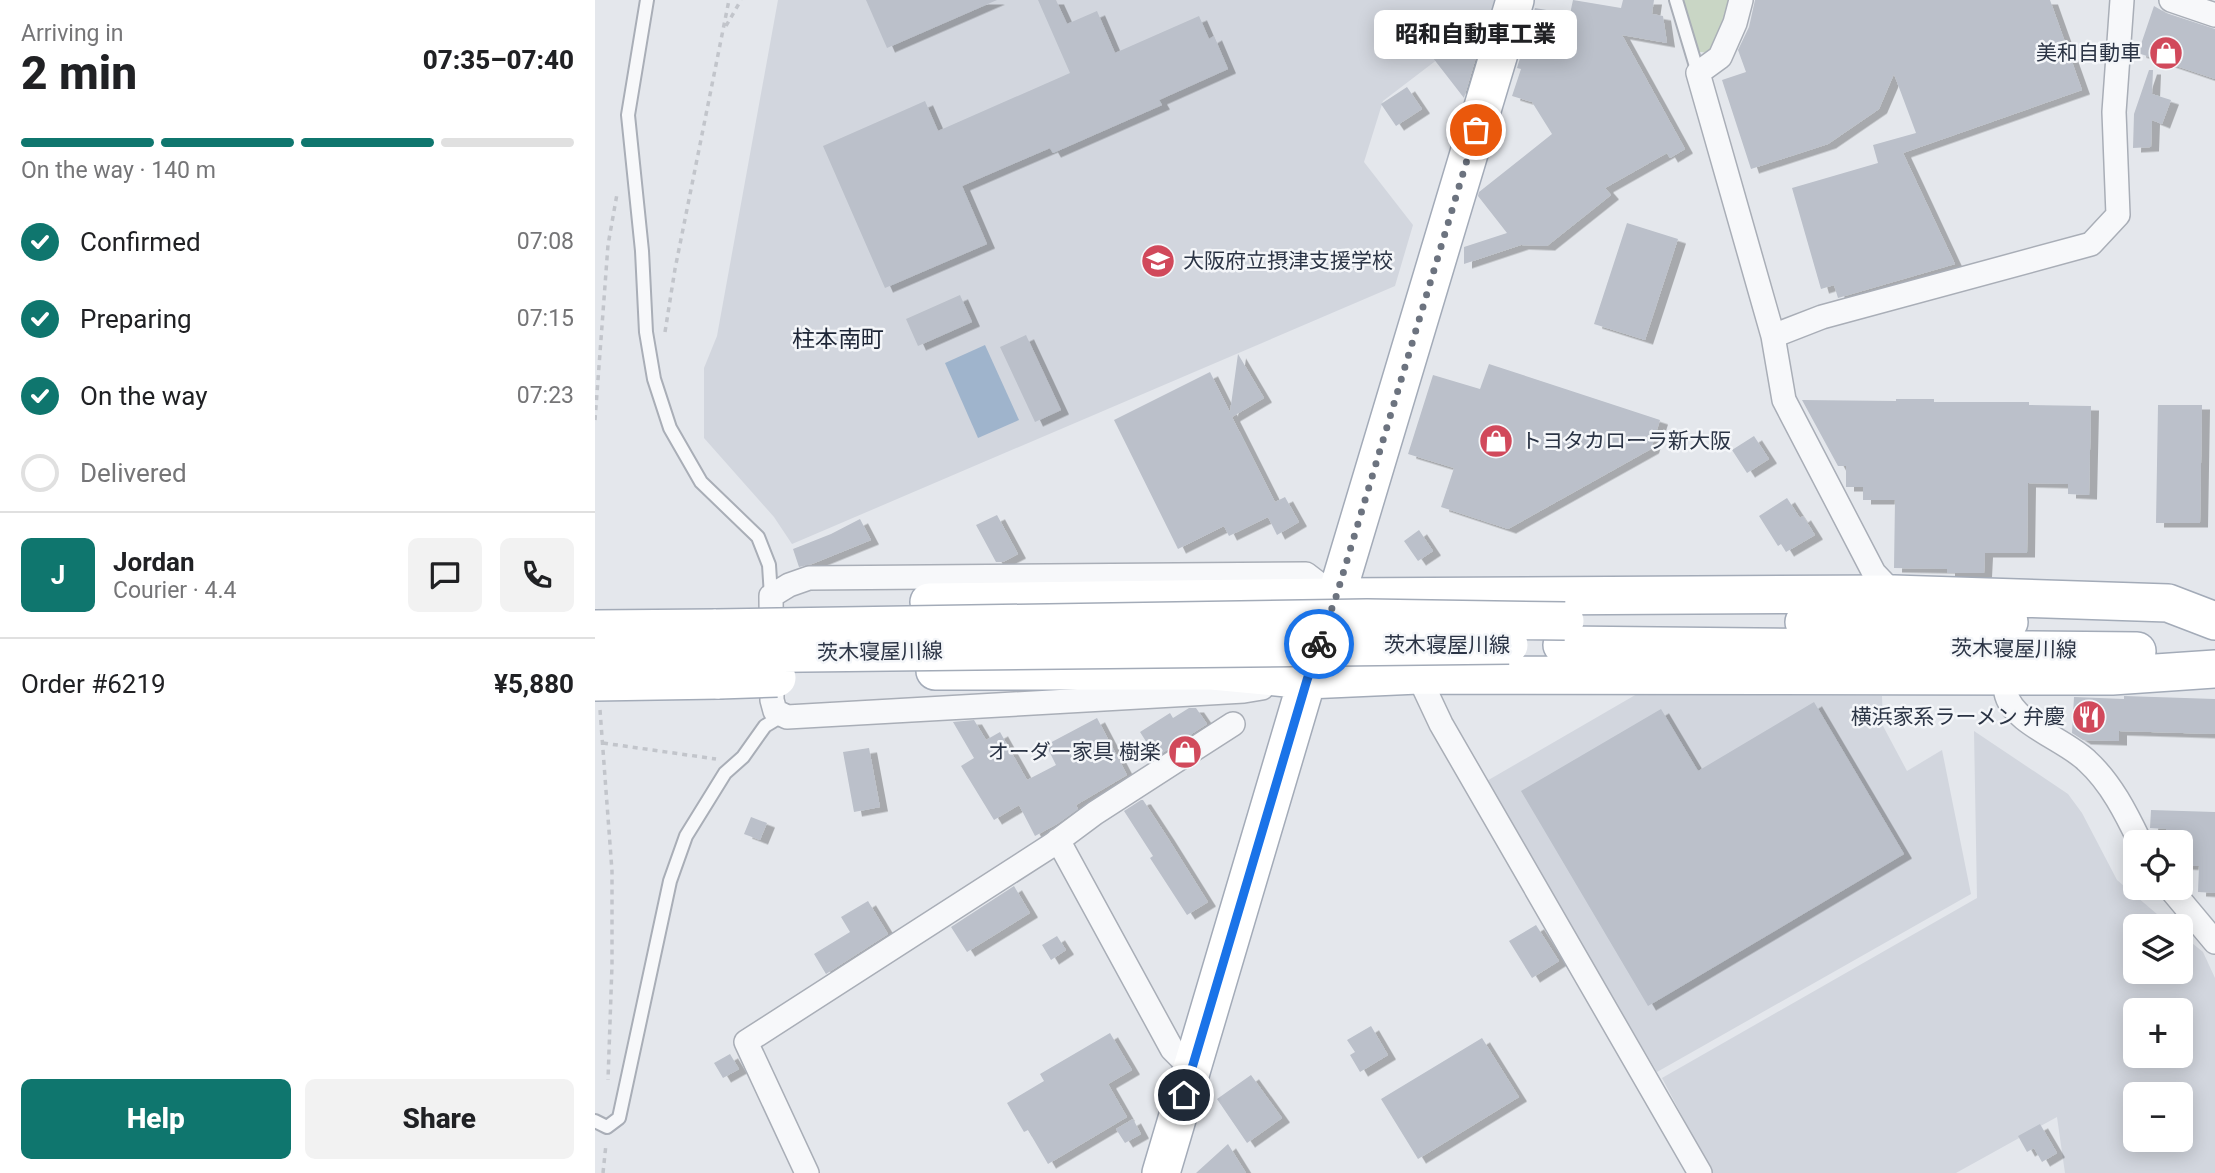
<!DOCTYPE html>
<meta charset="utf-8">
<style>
body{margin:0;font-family:Roboto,"Noto Sans JP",sans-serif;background:#f2f2f2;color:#202124;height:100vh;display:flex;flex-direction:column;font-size:26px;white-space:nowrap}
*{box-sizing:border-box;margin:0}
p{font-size:23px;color:#757577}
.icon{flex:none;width:38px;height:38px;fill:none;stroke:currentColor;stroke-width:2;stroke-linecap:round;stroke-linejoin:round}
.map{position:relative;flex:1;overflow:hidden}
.side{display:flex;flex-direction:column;background:#fff;width:595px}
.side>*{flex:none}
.buttons{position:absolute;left:1528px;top:830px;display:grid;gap:14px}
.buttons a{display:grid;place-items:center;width:70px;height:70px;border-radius:10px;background:#fff;box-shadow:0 4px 18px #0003;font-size:35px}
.pin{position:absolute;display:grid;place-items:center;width:60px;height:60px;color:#fff;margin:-30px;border:4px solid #fff;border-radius:50%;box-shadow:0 2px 7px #0007}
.courier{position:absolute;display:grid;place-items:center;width:70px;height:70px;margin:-35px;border:5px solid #1a73e8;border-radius:50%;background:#fff;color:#222;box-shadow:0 2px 9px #0007}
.bubble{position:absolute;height:49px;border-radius:10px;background:#fff;box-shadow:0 4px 18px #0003;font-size:23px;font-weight:800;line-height:49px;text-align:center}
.summary em{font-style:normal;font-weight:800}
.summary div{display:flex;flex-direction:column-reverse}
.summary{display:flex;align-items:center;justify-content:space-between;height:119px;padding:0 21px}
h1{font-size:46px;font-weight:800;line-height:52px}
.bar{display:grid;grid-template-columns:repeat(4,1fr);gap:10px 7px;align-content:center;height:84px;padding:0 21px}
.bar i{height:9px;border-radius:5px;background:#e0e0e0}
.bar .active{background:#0f766e}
.bar p{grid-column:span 4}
.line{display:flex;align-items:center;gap:18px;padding:0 21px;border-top:2px solid #e0e0e0}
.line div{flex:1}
.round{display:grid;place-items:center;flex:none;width:74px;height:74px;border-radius:10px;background:#f2f2f2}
ol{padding:0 21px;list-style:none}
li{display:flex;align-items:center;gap:21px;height:77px}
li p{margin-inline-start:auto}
li .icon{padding:7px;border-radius:50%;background:#0f766e;color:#fff;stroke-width:4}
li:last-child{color:#757577}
li i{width:38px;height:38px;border:4px solid #e0e0e0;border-radius:50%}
.primary-button{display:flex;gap:14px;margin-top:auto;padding:14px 21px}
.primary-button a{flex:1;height:80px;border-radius:10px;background:#0f766e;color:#fff;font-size:28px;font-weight:800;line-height:80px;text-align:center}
.primary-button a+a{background:#f2f2f2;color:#202124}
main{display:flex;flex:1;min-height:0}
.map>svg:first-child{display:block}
.built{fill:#d2d6de;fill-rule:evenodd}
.green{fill:#c9d6c5}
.water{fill:#9fb4cc}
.building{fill:#bbc0ca;filter:url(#shadow)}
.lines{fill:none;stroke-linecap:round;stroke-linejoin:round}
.service-casing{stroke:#a9aeb7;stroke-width:16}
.minor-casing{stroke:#a9aeb7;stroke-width:26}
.primary-casing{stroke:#a3abb8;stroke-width:40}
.path{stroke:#c2c5cb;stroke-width:3.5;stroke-dasharray:5 5;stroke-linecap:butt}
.service{stroke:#f7f8fa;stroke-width:12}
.minor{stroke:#f7f8fa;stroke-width:23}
.primary{stroke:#fff;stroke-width:37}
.primary-bridge-casing{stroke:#a3abb8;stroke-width:40;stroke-linecap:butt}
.primary-bridge{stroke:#fff;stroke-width:37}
.done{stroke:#6c737f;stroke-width:7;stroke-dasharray:0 12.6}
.route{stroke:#1a73e8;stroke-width:9}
.labels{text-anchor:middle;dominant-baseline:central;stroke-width:5;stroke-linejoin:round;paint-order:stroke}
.poi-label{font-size:21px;fill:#2b3445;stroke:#f4f6f9;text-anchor:end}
.street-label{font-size:21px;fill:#2b3445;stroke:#f4f6f9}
.neighbourhood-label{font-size:23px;fill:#1d2536;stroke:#f4f6f9}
</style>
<main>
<section class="side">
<div class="summary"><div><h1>2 min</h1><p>Arriving in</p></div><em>07:35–07:40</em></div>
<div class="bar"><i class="active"></i><i class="active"></i><i class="active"></i><i></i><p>On the way · 140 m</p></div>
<ol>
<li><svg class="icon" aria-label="check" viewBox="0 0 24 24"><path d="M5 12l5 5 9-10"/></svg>Confirmed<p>07:08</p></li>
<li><svg class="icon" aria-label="check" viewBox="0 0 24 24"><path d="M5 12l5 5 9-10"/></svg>Preparing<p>07:15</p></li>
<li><svg class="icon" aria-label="check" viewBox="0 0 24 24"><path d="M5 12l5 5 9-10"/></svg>On the way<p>07:23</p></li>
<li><i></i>Delivered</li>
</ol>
<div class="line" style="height:126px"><b class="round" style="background:#0f766e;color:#fff">J</b><div><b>Jordan</b><p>Courier · 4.4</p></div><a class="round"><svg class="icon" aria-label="chat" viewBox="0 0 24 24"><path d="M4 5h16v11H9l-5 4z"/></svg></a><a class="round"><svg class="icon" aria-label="phone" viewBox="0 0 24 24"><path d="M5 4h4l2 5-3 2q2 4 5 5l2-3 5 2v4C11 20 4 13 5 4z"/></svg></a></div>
<div class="line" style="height:91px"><div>Order #6219</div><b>¥5,880</b></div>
<div class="primary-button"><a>Help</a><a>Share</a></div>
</section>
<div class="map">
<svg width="1620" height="1173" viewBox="0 0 1620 1173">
<defs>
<filter id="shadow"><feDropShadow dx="8" dy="4.5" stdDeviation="0" flood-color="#0004"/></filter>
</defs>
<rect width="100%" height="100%" fill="#e4e7ec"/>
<!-- built -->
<path class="built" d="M 183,0 L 899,0 L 898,17 L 788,101 L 769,162 L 818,225 L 800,286 L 197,544 L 179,517 L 109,438 L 109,368 L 122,336 Z
M 1042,694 L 1287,696 L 1288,726 L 1312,771 L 1347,750 L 1376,894 L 1062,1072 L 890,782 Z
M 1379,731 L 1473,794 L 1487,813 L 1522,880 L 1576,926 L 1540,926 L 1540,971 L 1586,971 L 1586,934 L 1608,952 L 1620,978 L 1620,1173 L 1470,1173 L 1462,1117 L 1361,1173 L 1117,1173 L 1067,1078 L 1382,898 ZM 1540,1010 L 1586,1010 L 1586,1055 L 1540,1055 ZM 1540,1094 L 1586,1094 L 1586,1139 L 1540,1139 Z"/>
<!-- green -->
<path class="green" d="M 1087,0 L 1137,0 L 1131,27 L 1115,53 L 1105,52 L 1096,40 Z"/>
<!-- water -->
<path class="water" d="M 390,345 L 424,420 L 383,438 L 350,363 Z"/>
<!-- building -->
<path class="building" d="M 271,0 L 402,0 L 292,48 Z
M 443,0 L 461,0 L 472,24 L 502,11 L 520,53 L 604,16 L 614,39 L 619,36 L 633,69 L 564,100 L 567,105 L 458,153 L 455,148 L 367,186 L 392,244 L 290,288 L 228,146 L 330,101 L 343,131 L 475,73 Z
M 978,0 L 1026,8 L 1028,0 L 1059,0 L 1057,14 L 1068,16 L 1072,43 L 1027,35 L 1090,149 L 1075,158 L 1072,153 L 1010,188 L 1016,195 L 952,246 L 926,245 L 869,264 L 869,247 L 912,233 L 883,196 L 884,192 L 957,134 L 937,102 L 917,96 L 926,69 L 922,68 L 940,8 L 975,14 Z
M 1160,0 L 1455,0 L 1487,90 L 1308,153 L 1360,264 L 1243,298 L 1239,285 L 1226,289 L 1197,188 L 1283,163 L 1278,145 L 1321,133 L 1299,74 L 1284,109 L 1233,144 L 1156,169 L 1127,80 L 1151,72 L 1143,50 L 1154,27 Z
M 1559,6 L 1571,13 L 1620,29 L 1620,79 L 1543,53 Z
M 876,28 L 886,40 L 869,98 L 838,58 Z
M 1554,70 L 1558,70 L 1557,94 L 1576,100 L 1567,124 L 1557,120 L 1556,147 L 1538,148 L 1539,114 Z
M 812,87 L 827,109 L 801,126 L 786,104 Z
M 1032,223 L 1083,239 L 1050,340 L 999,324 Z
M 365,295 L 377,322 L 323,346 L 311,319 Z
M 431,335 L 466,410 L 440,422 L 405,347 Z
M 643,354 L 669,398 L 637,417 L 680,502 L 690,497 L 704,522 L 682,535 L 673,517 L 634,536 L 629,526 L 583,549 L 519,420 L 615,372 L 635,412 Z
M 894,364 L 1065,420 L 1056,449 L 913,529 L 846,507 L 859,468 L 813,454 L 838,375 L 885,389 Z
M 1301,399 L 1339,399 L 1339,402 L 1434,402 L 1434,405 L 1496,406 L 1494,495 L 1473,494 L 1473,484 L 1433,483 L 1432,553 L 1390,553 L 1389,573 L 1352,573 L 1352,569 L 1299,568 L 1300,500 L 1268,500 L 1268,487 L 1251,487 L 1251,466 L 1243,466 L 1207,400 L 1301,401 Z
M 1563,405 L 1607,405 L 1605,523 L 1561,523 Z
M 1159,436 L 1174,459 L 1152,473 L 1137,450 Z
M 1192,498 L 1205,518 L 1208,516 L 1220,535 L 1191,552 L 1186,544 L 1183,546 L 1164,516 Z
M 402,515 L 423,554 L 408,562 L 401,562 L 381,525 Z
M 265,519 L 276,540 L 217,564 L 204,567 L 198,549 L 236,534 Z
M 824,530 L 838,551 L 823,561 L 809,541 Z
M 1529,696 L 1620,699 L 1620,734 L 1524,731 L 1524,741 L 1488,740 L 1477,733 L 1479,697 L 1529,699 Z
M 1219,702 L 1309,854 L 1053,1006 L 926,791 L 1066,709 L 1103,771 Z
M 594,708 L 601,708 L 612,724 L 561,757 L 545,732 L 575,713 L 578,718 Z
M 502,718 L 532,775 L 481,805 L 483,809 L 462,824 L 440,836 L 424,805 L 399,820 L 366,766 L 379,758 L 358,722 L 379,720 L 391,740 L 405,732 L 432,780 L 461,765 L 451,745 Z
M 274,748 L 285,807 L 259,812 L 248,752 Z
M 546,800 L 548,800 L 571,835 L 613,902 L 592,915 L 555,858 L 558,856 L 529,811 Z
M 1556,810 L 1620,812 L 1620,893 L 1603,892 L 1604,866 L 1586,865 L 1586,842 L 1574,842 L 1575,835 L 1571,835 L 1571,829 L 1555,828 Z
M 156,817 L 172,823 L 165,840 L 149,834 Z
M 419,886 L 435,913 L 372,952 L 356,927 Z
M 273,901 L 293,934 L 231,974 L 219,954 L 255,932 L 246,917 Z
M 941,925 L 964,961 L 937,978 L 914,941 Z
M 462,936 L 471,950 L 456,960 L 447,945 Z
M 776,1026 L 793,1055 L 765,1072 L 755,1055 L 760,1052 L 752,1040 Z
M 515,1033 L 537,1070 L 513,1084 L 532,1117 L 453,1164 L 433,1130 L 429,1132 L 412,1103 L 449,1081 L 445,1074 Z
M 887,1038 L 924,1097 L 823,1159 L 786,1099 Z
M 135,1054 L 144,1069 L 128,1078 L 119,1063 Z
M 656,1075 L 687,1118 L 652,1143 L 622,1099 Z
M 538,1119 L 546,1134 L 530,1143 L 521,1129 Z
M 1445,1124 L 1462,1153 L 1447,1162 L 1439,1148 L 1432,1152 L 1423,1136 Z
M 633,1144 L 651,1173 L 601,1173 Z"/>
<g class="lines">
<!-- service casing -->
<g class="service-casing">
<path id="service" d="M 52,0 L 33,115 L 47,251 L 51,332 L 59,379 L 75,428 L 106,482 L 163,537 L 174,565 L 176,596
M 1081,0 L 1103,73
M 0,1121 L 12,1127 L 24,1118 L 75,881 L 91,836 L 130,773 L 148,757 L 170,726 L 180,720 L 192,717"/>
</g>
<!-- minor casing -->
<g class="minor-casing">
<path id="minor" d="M 1146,0 L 1140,23 L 1125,57 L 1103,73 L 1178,336 L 1189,400 L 1279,573 L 1299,594
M 1576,0 L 1620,15
M 1178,336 L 1227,317 L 1496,244 L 1523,215 L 1519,112 L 1527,0
M 823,675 L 846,724 L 1105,1173
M 1410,677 C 1411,682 1410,688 1411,693 C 1417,723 1471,740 1492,761 C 1516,783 1531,813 1545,842
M 667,688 L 649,691 L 192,717 L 180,711 L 177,700 L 176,596 L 194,585 L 214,578 L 711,574 L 741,597
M 463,840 L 577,1049 L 597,1069
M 1574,887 L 1620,942
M 212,1173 L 151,1042 L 457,845 L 500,813 L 638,724"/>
</g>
<!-- primary casing -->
<g class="primary-casing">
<path id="primary" d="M 334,602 L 741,597 L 1299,594 L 1573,603 L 1620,621
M 1209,622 L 1414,622
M 0,629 L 121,628
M 967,645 L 1542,651
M 0,656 L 121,654
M 340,671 L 617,671 L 712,680 L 823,675 L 1517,676 L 1620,669
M 0,682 L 124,680
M 566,1173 L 712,680 L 741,597 L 920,0"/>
</g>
<!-- path -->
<path class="path" d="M 131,26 L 146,0
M 70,332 L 80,269 L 134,0
M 0,420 L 13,245 L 22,194
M 5,710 L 17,871 L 17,965 L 13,1080
M 8,743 L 121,759
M 8,1173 L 11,1144"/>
<!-- service -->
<use href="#service" class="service"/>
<!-- minor -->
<use href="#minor" class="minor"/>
<!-- primary -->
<use href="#primary" class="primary"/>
<!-- primary-bridge casing -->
<g class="primary-bridge-casing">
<path id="primary-bridge" d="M 121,628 L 772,618 L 970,621
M 121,654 L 914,645
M 124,680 L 182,678"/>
</g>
<!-- primary-bridge -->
<use href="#primary-bridge" class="primary-bridge"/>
</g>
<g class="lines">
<!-- done -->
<path class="done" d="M 724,644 L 741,597 L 881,130"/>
<!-- route -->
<path class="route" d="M 589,1095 L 712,680 L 724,644"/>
</g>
<!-- icons -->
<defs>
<g id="shop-disc" transform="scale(1.75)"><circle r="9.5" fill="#d1495b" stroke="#f4f6f9"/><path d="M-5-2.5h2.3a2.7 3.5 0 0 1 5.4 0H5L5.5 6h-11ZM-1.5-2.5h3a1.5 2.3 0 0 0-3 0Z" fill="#fff"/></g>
<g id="school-disc" transform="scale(1.75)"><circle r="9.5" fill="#d1495b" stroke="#f4f6f9"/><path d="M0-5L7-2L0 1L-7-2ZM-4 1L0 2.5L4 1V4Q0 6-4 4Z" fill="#fff"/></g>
<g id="restaurant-disc" transform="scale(1.75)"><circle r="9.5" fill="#d1495b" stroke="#f4f6f9"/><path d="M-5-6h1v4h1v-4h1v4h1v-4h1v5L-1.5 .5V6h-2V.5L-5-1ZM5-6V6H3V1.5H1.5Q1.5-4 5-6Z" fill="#fff"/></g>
</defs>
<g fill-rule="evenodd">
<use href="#shop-disc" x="1571" y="53"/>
<use href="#school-disc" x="563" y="261"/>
<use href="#shop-disc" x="901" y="441"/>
<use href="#restaurant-disc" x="1494" y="717"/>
<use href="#shop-disc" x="590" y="752"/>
</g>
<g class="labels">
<!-- poi labels -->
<g class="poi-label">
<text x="1546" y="53">美和自動車</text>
<text x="588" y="261" text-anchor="start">大阪府立摂津支援学校</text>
<text x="926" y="441" text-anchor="start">トヨタカローラ新大阪</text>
<text x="1470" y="717">横浜家系ラーメン 弁慶</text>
<text x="566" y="752">オーダー家具 樹楽</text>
</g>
<!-- street labels -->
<g class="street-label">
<text x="852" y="645">茨木寝屋川線</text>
<text transform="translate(1419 649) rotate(1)">茨木寝屋川線</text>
<text transform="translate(285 652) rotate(-1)">茨木寝屋川線</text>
</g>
<!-- neighbourhood labels -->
<g class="neighbourhood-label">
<text x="243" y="339">柱本南町</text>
</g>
</g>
</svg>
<div class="buttons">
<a><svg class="icon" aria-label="locate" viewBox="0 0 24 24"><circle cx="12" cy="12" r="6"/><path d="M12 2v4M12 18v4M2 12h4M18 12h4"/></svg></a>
<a><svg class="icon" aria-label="layers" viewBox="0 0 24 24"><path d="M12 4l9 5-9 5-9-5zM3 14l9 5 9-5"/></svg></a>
<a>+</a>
<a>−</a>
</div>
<div class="pin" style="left:881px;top:130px;background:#ea580c"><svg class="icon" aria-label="bag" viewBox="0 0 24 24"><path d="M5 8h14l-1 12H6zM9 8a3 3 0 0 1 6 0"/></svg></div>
<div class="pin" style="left:589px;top:1095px;background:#1f2937"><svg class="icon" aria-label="home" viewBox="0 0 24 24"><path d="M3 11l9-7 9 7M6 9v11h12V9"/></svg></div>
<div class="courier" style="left:724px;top:644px"><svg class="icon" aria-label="bike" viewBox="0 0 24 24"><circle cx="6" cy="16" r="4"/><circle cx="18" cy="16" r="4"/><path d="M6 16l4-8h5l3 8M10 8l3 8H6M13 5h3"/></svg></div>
<div class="bubble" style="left:779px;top:10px;width:203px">昭和自動車工業</div>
</div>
</main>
